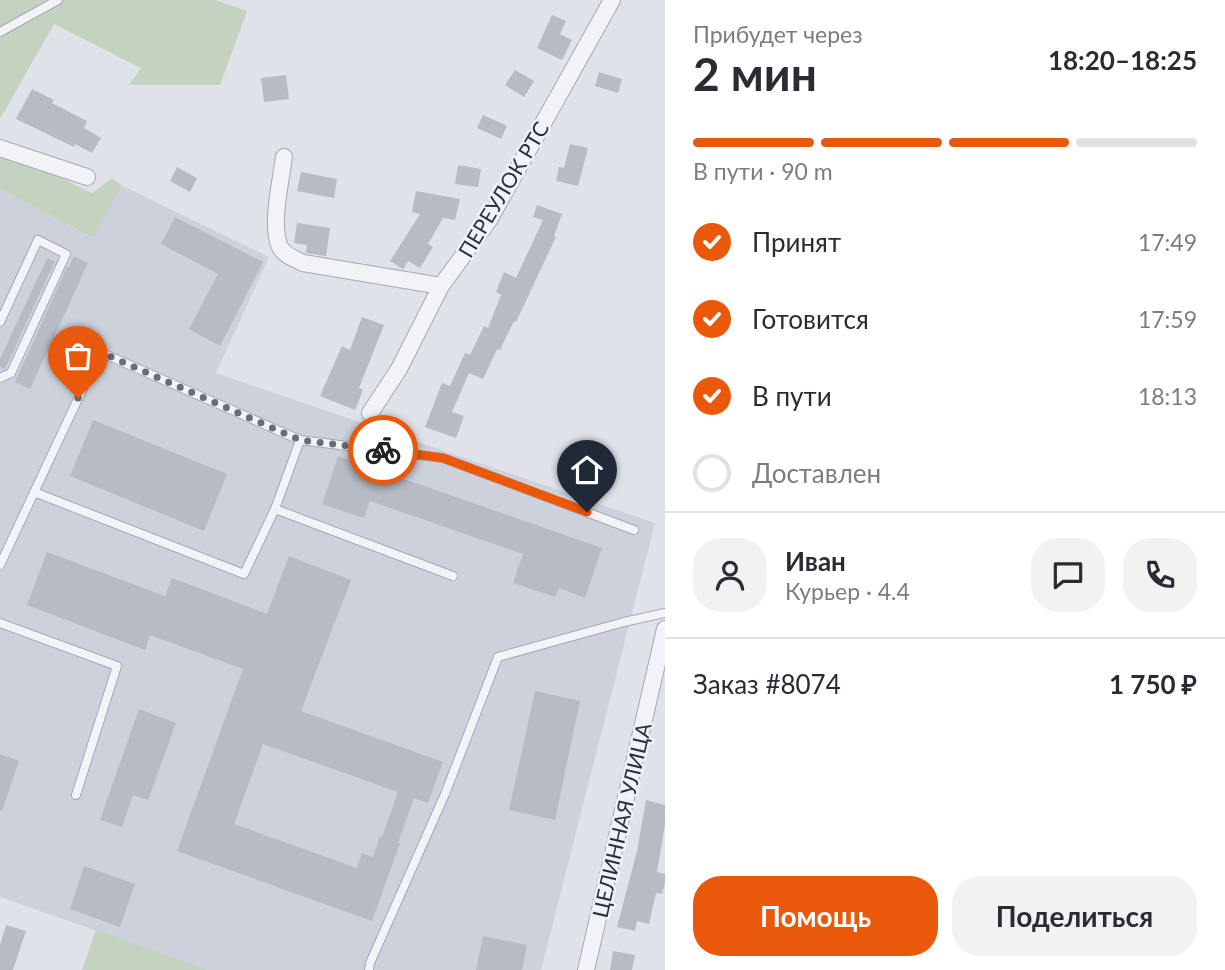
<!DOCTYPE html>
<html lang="ru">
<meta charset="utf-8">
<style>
body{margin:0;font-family:Lato,sans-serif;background:#f2f2f3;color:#2b2b33;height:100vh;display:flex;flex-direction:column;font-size:26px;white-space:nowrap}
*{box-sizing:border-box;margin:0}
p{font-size:23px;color:#7c7c81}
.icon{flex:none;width:38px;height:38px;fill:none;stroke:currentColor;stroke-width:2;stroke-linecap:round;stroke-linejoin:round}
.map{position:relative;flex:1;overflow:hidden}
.side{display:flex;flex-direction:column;background:#fff;width:560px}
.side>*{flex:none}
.pin{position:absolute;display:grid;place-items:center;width:60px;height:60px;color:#fff;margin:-72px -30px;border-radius:50% 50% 50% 0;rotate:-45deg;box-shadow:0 0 7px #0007}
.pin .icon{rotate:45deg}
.courier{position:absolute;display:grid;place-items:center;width:70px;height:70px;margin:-35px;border:5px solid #ea580c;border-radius:50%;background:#fff;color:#222;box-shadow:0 2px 9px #0007}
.overview em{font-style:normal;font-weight:700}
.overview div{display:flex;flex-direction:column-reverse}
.overview{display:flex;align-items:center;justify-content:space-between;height:119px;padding:0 28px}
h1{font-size:46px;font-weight:700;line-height:52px}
.bar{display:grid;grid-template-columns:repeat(4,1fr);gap:10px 7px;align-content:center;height:84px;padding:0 28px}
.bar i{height:9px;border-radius:5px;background:#e1e1e2}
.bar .on{background:#ea580c}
.bar p{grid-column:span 4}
.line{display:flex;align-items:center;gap:18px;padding:0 28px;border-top:2px solid #e1e1e2}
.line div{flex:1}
.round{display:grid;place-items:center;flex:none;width:74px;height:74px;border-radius:28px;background:#f2f2f3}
ol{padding:0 28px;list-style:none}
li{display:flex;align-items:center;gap:21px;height:77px}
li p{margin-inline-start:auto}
li .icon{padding:7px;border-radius:50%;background:#ea580c;color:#fff;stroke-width:4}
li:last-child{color:#7c7c81}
li i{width:38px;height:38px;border:4px solid #e1e1e2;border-radius:50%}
.primary-button{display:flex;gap:14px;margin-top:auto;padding:14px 28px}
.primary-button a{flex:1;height:80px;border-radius:28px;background:#ea580c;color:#fff;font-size:28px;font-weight:700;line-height:80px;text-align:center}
.primary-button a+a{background:#f2f2f3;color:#2b2b33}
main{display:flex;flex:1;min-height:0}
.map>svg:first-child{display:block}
.built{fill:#cdd1db}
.green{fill:#c3d3c0}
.building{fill:#b6bbc5;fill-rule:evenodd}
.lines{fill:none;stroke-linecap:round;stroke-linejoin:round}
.lane-casing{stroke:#a4a8b3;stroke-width:10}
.street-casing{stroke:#a4a8b3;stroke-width:18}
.lane{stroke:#f2f3f7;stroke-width:8}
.street{stroke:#f2f3f7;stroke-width:16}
.done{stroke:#676d7b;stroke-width:7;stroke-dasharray:0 12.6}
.route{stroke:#ea580c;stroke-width:9}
.labels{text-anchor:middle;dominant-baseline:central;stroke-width:5;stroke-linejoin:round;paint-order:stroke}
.street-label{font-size:21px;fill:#272e40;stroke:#eef1f6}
</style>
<main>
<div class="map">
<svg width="665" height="970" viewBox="0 0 665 970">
<rect width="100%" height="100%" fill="#dfe2e9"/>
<!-- built -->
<path class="built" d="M 121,185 L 269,257 L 216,373 L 655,523 L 541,970 L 209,970 L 0,897 L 0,189 L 92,238 Z"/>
<!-- green -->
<path class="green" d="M 0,0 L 216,0 L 247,11 L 220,85 L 129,85 L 141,68 L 54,24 L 0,119 Z
M 0,148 L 92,193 L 112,178 L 121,185 L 93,238 L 0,189 Z
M 96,930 L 209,970 L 82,970 Z"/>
<!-- building -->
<path class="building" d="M 552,15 L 566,21 L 560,34 L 572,40 L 562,60 L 537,48 Z
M 515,70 L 534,81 L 524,97 L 505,85 Z
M 599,72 L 622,79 L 618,93 L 595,86 Z
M 286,75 L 289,99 L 264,102 L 261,78 Z
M 32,89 L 54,100 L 52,103 L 87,121 L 84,128 L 101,138 L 92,153 L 75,144 L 74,147 L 16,119 Z
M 483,115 L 507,126 L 501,139 L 477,128 Z
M 570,144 L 588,148 L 578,186 L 556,181 L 559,167 L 564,168 Z
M 458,165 L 481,169 L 478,187 L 455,184 Z
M 177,167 L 197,178 L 190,192 L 170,181 Z
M 301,172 L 337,179 L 334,198 L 297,191 Z
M 416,191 L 460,199 L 455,220 L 443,218 L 428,244 L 433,247 L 420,268 L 408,261 L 403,269 L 390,261 L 420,214 L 412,212 Z
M 537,205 L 562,214 L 554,236 L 556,237 L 516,322 L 514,321 L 500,350 L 497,349 L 483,379 L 469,373 L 452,412 L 464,416 L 456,438 L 425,427 L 442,383 L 450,386 L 465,353 L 470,355 L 484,326 L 488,328 L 501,295 L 496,292 L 504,272 L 516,278 L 543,220 L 533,217 Z
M 175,217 L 263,262 L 220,346 L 189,329 L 218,274 L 161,244 Z
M 297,223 L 330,228 L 326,256 L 306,253 L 307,245 L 294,243 Z
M 74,256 L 88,263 L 30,389 L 15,382 L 67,267 L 69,267 Z
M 47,258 L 55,261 L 5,369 L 0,367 L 0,359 Z
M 362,317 L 384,325 L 359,388 L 363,390 L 355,410 L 320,396 L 342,346 L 350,350 Z
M 93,420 L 227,474 L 204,531 L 70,476 Z
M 338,456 L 602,548 L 585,598 L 559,588 L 555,597 L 513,583 L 523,554 L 370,501 L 364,518 L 322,504 Z
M 47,552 L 165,596 L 172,578 L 267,614 L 289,556 L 351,580 L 301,711 L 443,762 L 428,803 L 414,798 L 398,843 L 400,843 L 372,921 L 177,851 L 243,669 L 150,635 L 145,650 L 27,605 ZM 263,744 L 398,792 L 382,837 L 380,836 L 373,857 L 362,853 L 357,868 L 234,824 Z
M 535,691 L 580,701 L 555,820 L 509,810 Z
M 139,709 L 176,723 L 148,800 L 133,795 L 122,827 L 100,820 Z
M 0,754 L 19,761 L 2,811 L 0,810 Z
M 646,800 L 665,805 L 665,824 L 657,872 L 665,874 L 665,883 L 662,894 L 656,893 L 649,924 L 637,921 L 635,931 L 617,927 L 637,851 Z
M 84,866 L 135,884 L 120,927 L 70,909 Z
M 6,925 L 26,931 L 13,970 L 0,970 L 0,945 Z
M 483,936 L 527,945 L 522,970 L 476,970 Z
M 613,951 L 635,955 L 632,970 L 610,970 Z"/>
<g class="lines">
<!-- lane casing -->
<g class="lane-casing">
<path id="lane" d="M 0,32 L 58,0
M 0,322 L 38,240 L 66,254 L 11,373 L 0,378
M 34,492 L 244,574 L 275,509 L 300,440
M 275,509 L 453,576
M 0,565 L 100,352 L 300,440 L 443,458 L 634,530
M 0,623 L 117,666 L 76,795
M 369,970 L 370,963 L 445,794 L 498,657 L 624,622 L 665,613"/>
</g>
<!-- street casing -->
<g class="street-casing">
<path id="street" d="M 0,148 L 87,177
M 284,157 C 281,181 270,226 280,247 C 285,256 295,259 303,263 L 441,286
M 370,413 L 399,369 L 441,286 L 489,220 L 612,0
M 586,970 L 665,629"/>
</g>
<!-- lane -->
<use href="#lane" class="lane"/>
<!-- street -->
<use href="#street" class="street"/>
</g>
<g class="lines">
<!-- done -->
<path class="done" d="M 78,398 L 100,352 L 300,440 L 383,450"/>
<!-- route -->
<path class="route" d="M 383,450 L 443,458 L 587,512"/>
</g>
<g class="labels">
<!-- street labels -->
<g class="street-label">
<text transform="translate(503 189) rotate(-59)">ПЕРЕУЛОК РТС</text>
<text transform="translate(621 820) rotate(-77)">ЦЕЛИННАЯ УЛИЦА</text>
</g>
</g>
</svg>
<div class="pin" style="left:78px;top:398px;background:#ea580c"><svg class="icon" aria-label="bag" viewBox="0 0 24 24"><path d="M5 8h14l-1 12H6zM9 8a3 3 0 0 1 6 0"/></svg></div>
<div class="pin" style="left:587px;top:512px;background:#1f2937"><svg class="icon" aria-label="home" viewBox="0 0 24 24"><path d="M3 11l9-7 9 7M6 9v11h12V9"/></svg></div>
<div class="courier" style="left:383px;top:450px"><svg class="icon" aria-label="bike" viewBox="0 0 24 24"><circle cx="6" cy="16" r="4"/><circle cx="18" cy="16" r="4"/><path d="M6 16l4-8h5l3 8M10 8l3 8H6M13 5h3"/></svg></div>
</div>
<section class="side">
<div class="overview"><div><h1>2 мин</h1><p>Прибудет через</p></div><em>18:20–18:25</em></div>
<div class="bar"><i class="on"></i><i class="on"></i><i class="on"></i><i></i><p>В пути · 90 m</p></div>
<ol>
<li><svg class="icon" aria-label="check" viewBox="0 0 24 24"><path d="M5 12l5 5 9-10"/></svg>Принят<p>17:49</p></li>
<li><svg class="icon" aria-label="check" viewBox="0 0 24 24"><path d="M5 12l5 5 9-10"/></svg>Готовится<p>17:59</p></li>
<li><svg class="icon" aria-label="check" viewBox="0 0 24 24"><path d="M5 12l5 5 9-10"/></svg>В пути<p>18:13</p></li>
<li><i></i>Доставлен</li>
</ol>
<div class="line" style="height:126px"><a class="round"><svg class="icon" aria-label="person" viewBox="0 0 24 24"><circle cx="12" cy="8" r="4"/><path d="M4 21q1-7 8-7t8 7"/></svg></a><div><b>Иван</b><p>Курьер · 4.4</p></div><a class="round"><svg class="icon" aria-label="chat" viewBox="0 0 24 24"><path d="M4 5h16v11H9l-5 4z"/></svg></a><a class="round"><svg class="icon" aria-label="phone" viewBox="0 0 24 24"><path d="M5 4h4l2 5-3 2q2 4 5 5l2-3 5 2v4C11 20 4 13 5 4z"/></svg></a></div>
<div class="line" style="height:91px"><div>Заказ #8074</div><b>1 750 ₽</b></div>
<div class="primary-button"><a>Помощь</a><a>Поделиться</a></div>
</section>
</main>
